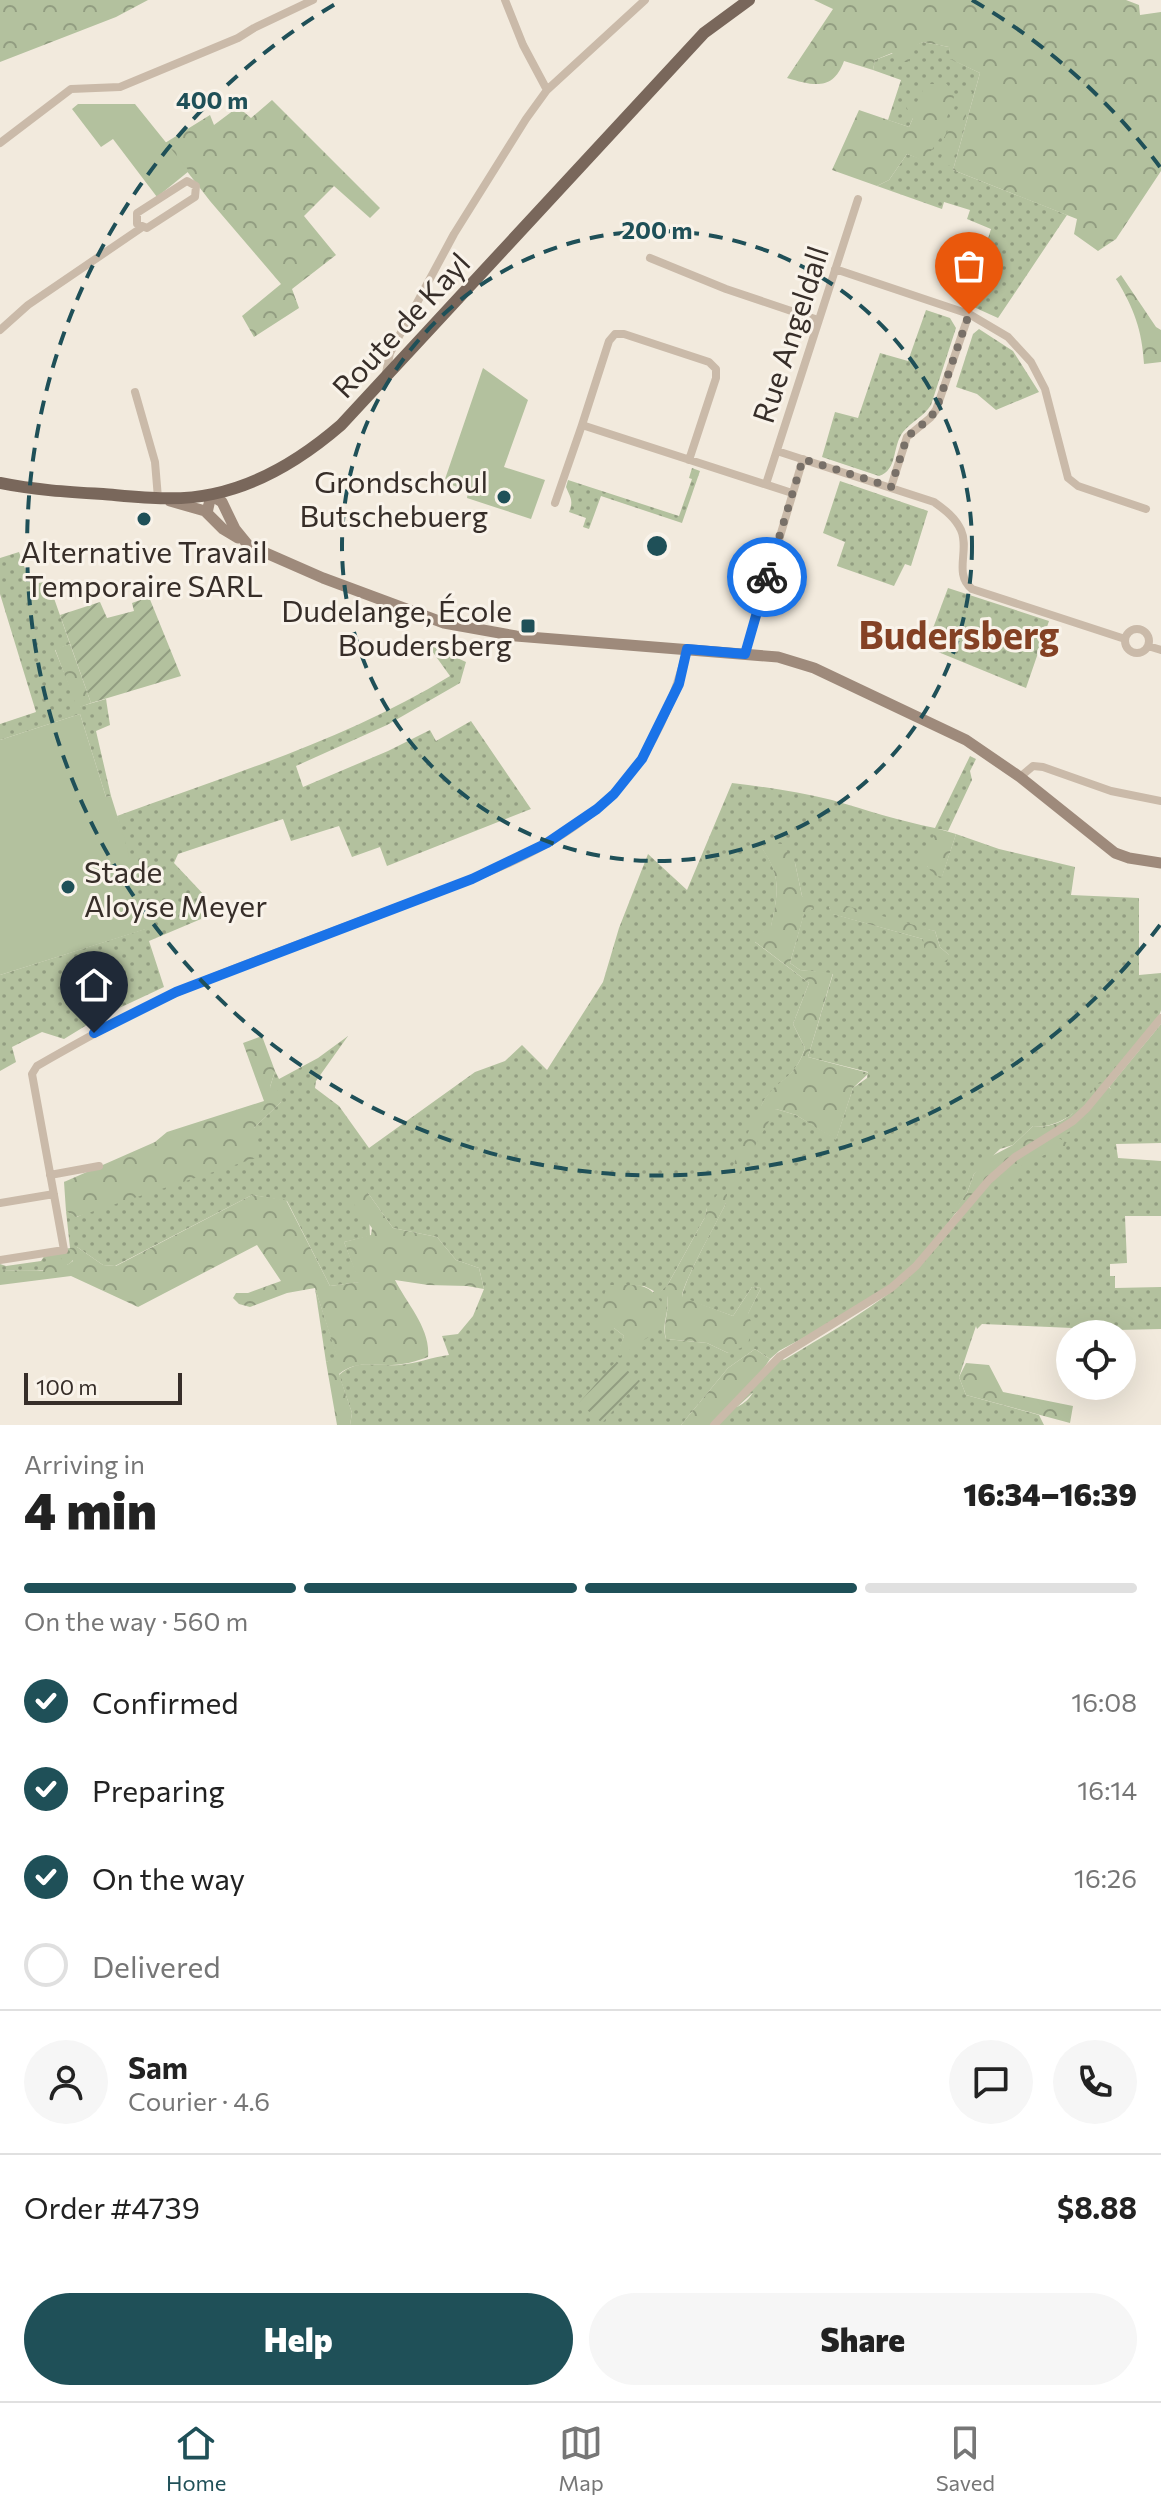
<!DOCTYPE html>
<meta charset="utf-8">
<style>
body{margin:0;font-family:Commissioner,sans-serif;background:#f6f6f6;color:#222;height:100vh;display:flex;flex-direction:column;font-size:30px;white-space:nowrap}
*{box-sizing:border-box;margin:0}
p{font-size:26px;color:#767676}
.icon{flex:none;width:44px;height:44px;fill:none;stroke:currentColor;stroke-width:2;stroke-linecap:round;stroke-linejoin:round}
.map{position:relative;height:1425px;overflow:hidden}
.details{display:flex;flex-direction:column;background:#fff;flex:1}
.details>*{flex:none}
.buttons{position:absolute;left:1056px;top:1320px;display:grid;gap:16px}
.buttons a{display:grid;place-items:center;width:80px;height:80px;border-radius:50%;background:#fff;box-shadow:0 8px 32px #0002;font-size:40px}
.scale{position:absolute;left:24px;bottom:20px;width:158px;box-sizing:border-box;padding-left:8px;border:4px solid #372e29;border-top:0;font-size:22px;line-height:28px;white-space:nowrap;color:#372e29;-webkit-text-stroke:6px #f9f3ea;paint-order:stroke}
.pin{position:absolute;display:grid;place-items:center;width:68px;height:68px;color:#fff;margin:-82px -34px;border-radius:50% 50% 50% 0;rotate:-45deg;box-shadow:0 0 8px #0007}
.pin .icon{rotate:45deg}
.courier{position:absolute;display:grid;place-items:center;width:80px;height:80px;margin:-40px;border:6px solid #1a73e8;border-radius:50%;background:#fff;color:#222;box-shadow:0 2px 10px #0007}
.summary em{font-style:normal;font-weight:800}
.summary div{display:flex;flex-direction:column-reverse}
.summary{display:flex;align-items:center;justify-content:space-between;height:136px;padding:0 24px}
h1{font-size:52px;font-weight:800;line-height:60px}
.bar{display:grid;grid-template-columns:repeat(4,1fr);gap:12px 8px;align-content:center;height:96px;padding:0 24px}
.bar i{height:10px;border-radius:6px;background:#e0e0e0}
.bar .selected{background:#1f5058}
.bar p{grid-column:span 4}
.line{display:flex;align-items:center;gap:20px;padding:0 24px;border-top:2px solid #e0e0e0}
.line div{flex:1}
.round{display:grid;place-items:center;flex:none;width:84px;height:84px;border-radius:42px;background:#f6f6f6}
ol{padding:0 24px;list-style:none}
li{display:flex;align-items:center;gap:24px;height:88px}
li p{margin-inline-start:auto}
li .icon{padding:8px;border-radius:50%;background:#1f5058;color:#fff;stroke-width:4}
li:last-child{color:#767676}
li i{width:44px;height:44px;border:4px solid #e0e0e0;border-radius:50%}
.primary-button{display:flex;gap:16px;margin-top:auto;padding:16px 24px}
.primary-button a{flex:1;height:92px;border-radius:48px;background:#1f5058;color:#fff;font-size:32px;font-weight:800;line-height:92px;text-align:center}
.primary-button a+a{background:#f6f6f6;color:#222}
.tab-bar{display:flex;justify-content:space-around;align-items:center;height:112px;border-top:2px solid #e0e0e0;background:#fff;font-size:22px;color:#767676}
.tab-bar a{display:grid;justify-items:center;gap:4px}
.tab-bar .selected{color:#1f5058}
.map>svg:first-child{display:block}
.grass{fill:url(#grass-dots);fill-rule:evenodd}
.forest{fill:url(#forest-crowns)}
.park{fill:#b3c19e}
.garden{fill:url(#garden-furrows)}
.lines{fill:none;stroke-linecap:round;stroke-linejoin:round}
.street{stroke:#cabaa9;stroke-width:8}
.secondary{stroke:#9e8a7b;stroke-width:11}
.primary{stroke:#79675b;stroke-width:12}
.done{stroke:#787068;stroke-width:8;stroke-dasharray:0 14.4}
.route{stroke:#1a73e8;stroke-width:10}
.ring{fill:none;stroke:#1f5058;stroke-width:4;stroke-dasharray:14 10}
.poi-dot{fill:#1f5058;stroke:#f9f3ea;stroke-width:3}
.labels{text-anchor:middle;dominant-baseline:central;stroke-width:6;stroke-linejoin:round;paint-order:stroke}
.street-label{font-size:30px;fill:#372e29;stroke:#f9f3ea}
.poi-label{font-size:30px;fill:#372e29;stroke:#f9f3ea;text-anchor:end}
.district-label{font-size:38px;font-weight:bold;fill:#844124;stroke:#f9f3ea}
.centre{fill:#1f5058;stroke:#f9f3ea;stroke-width:4}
.ring-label{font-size:24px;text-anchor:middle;font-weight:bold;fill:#1f5058;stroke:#f9f3ea;stroke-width:6;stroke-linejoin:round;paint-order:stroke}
</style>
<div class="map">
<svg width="1161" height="1425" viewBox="0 0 1161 1425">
<defs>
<pattern id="grass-dots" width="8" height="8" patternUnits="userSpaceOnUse" patternTransform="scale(2)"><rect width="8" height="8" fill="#b3c19e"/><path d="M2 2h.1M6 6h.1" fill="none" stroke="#929d81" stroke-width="1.8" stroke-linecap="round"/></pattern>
<pattern id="forest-crowns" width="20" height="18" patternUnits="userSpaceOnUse" patternTransform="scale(2)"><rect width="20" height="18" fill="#b3c19e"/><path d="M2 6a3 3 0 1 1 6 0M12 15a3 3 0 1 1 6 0" fill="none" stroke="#929d81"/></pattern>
<pattern id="garden-furrows" width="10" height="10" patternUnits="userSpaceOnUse" patternTransform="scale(2)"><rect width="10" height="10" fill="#b3c19e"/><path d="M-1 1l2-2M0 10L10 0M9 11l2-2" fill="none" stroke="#929d81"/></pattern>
</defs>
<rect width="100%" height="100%" fill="#f2eadd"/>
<!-- grass -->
<path class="grass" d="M 923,42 L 949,47 L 951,59 L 980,73 L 953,170 L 1067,215 L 998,318 L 967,304 L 991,229 L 967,219 L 970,210 L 944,202 L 942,209 L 877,186 L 889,180 L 907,154 L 924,160 L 913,118 L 909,127 L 888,120 L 901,80 L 873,70 L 875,60 Z
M 926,310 L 950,318 L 956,328 L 931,405 C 923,417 911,422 903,432 C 892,446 898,470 879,476 L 822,457 L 835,412 L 858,418 L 880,353 L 908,361 Z
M 979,329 L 1013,351 L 1039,392 L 996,410 L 977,394 L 956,387 L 973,334 Z
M 692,468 L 700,471 L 682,523 L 601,496 L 589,529 L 583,527 L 586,518 L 569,512 C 574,500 570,497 566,487 L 568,480 L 679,516 L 692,479 L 689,478 Z
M 840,481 L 928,511 L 911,566 L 905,564 L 894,586 L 837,566 L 845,542 L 823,533 Z
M 19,552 L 31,585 L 48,581 L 70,644 L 55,650 L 78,707 L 106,699 L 110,725 L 96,731 L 111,796 L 106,797 L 80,714 L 0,740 L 0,724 L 36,712 L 0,594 L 0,558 Z
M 948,588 L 1049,621 L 1026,688 L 926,647 Z
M 427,644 L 466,662 L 460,683 L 387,725 L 296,766 L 303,787 L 388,751 L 430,730 L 436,741 L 471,721 L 531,809 L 387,866 L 380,847 L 352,857 L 339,826 L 291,841 L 283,819 L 178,854 L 174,863 L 206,897 L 201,919 L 149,941 L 164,987 L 100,1017 L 64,1039 L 42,1032 L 12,1047 L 16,1062 L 0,1071 L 0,975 L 145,929 L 117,816 C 229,775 348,739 450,676 Z
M 970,756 L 976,759 L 970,771 L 972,780 L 948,831 L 939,829 L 927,866 L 942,876 L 956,834 L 999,849 L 1075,867 L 1071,895 L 1139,898 L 1139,975 L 1161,973 C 1161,985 1161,999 1161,1010 C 1159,1020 1146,1032 1139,1040 C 1115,1070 1075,1132 1033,1126 L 1013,1145 L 1000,1149 L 974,1174 L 967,1193 L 953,1213 L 957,1211 C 937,1238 917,1263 891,1284 C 858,1312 817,1330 779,1351 L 770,1359 L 755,1349 L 728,1368 L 681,1425 L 350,1425 L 352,1413 L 339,1375 C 358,1358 376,1367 399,1365 C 415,1364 432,1357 449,1355 L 442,1336 L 458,1334 L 473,1316 L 484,1289 L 479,1268 L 456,1260 L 437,1237 L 393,1228 L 368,1193 L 370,1236 L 344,1242 L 360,1282 L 330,1286 L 287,1201 L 252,1195 L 115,1266 L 103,1265 L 77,1247 C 76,1252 76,1257 73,1260 C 63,1275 16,1270 0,1270 L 0,1264 L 6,1266 L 41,1261 L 47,1252 L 70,1248 L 66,1211 L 77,1217 L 254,1128 L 281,1102 L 270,1087 L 275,1071 L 279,1079 L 318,1058 L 348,1036 L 316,1081 L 315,1088 L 339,1106 L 369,1148 L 475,1072 L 505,1061 L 522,1045 L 547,1070 L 603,982 L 619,928 L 648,854 L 687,890 L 732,783 C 766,787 799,792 832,800 C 866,810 900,821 935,828 ZM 762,848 L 795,863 L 802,896 L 813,908 L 804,913 L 790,963 L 800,970 L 833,974 L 808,1057 L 868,1072 L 867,1078 L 853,1088 L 836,1139 L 796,1115 L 776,1109 L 757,1118 C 760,1112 761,1104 765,1099 C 781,1078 795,1078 805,1048 L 793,1024 L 809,983 L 755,942 L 756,937 L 771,927 C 778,893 782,876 762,848 ZM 829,907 L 935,931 L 940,947 L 949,955 L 923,939 L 833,914 ZM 726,1203 C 717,1222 682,1283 682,1298 L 733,1316 L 752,1287 L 761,1288 L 728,1353 L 707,1343 L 666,1339 C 661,1324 670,1312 667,1296 L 660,1292 L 667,1286 L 705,1217 L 707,1208 ZM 608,1285 L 644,1286 L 654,1291 L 618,1354 L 624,1336 L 614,1328 Z
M 1161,1024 L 1161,1143 L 1116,1144 L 1118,1158 L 1161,1161 L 1161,1216 L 1125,1216 L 1127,1263 L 1110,1264 L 1110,1276 L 1115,1276 L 1115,1288 L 1161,1287 L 1161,1329 L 1117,1330 L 982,1324 L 977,1329 L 976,1326 L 959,1377 L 966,1395 L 1039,1415 L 1044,1425 L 714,1425 L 733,1404 L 737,1407 C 753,1399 754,1389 762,1377 C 767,1370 774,1364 779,1357 L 784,1360 C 822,1337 862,1315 897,1287 C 932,1259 956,1220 986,1187 C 1020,1148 1069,1120 1111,1089 L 1109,1087 Z
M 315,1288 L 338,1358 L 326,1362 Z"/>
<!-- forest -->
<path class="forest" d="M 0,0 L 148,0 L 116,17 L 0,62 Z
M 814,0 L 1126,0 L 1139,5 L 1140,15 L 1161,12 L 1161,171 L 1116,239 L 1098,251 L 1074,234 L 1077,219 L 953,170 L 980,73 L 950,59 L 949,47 L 923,42 L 913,47 L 909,62 L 899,62 L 892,53 L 875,60 L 873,70 L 844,61 C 833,91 814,86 787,78 L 833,9 Z
M 926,84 L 947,84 L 954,97 L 940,138 L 924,161 L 907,154 L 889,180 L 877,186 L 832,170 L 859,110 L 909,127 L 913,118 L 905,105 L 917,102 Z
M 964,86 L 972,92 L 952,164 L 946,167 L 940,160 L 944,150 L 943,140 L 962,99 L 959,91 Z
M 272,100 L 380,208 L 370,218 L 334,186 L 304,216 L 336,255 L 292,289 L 299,308 L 254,337 L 242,316 L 281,284 L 210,201 L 165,143 L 210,115 L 214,125 L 238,107 L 251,118 Z
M 1121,275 L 1156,327 L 1161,330 L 1161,362 L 1144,364 C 1142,330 1134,308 1116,279 Z
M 70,644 L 91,703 L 77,708 L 55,649 Z
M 939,829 L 956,834 L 942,877 L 934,875 L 927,866 L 915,862 Z
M 772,843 L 782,844 L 795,863 L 802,896 L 815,902 L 813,908 L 804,914 L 790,963 L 800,970 L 833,973 L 808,1057 L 869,1073 L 853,1088 L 836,1140 L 796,1115 L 776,1109 L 732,1186 L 725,1182 C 738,1156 749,1128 763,1102 C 775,1080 795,1080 805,1048 L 793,1024 L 809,983 L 754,941 L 755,937 L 771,926 C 778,893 782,876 761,847 Z
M 833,902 L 935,931 L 940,947 L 949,955 L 947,962 L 933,959 L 925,952 L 923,939 L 832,914 L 829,907 Z
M 262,1036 L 275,1071 L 270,1087 L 279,1091 L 281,1102 L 254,1128 L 259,1157 L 76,1217 L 66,1211 L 64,1182 L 155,1142 L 167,1132 L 264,1101 L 243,1043 Z
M 1102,1083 L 1111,1089 C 1106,1111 1078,1130 1057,1137 L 1069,1144 L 1022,1165 L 1018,1178 L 1012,1187 L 997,1183 L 1012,1161 L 965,1209 L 951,1214 L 967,1193 L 974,1174 L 986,1159 L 1013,1145 L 1033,1126 C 1063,1130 1082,1107 1097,1084 Z
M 720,1191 L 727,1194 L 726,1203 C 718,1221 682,1283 682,1297 L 733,1316 L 752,1287 L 761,1288 L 748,1314 L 752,1324 L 748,1345 L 728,1353 L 707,1343 L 666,1339 C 662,1324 670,1312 667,1296 L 663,1297 L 659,1292 L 667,1286 L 705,1217 L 707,1208 Z
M 358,1192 L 368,1193 L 393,1228 L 437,1237 L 456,1260 L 479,1268 L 484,1289 L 467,1286 L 428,1285 L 395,1280 C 407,1304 431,1329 428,1357 C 419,1360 411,1363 402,1364 C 379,1368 358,1358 339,1374 L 352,1413 L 350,1425 L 337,1425 L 326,1362 L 337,1357 L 315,1288 L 287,1293 L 250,1307 L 239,1304 L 233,1298 L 236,1293 L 248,1293 L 281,1281 L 257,1245 L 138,1307 L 71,1276 L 0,1285 L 0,1270 L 43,1271 L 48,1257 L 58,1255 L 67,1265 L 73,1261 L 70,1248 L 77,1247 L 103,1265 L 116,1266 L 252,1195 L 286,1200 L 330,1286 L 359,1282 L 344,1242 L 371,1235 L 372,1228 L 350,1199 Z
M 607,1285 C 642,1286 647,1279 667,1311 L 653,1334 L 620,1356 L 617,1354 L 624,1336 L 614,1328 L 602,1328 L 597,1322 Z
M 755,1349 L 770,1359 L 759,1375 L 758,1388 L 737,1407 L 734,1404 L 714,1425 L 681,1425 L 728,1368 Z
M 966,1363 L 989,1365 L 1003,1392 L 1073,1406 L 1070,1423 L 966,1395 L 959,1377 Z"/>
<!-- park -->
<path class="park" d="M 78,104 L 135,104 L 189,171 L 157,197 L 113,139 L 101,147 L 72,109 Z
M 483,368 L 528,400 L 504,467 L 545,480 L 531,519 L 467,498 L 468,491 L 444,482 Z
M 80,714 L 106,797 L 111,796 L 126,844 L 146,929 L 0,975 L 0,740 Z"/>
<!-- garden -->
<path class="garden" d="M 149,597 L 181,676 L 91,703 L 60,615 L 100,602 L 107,618 L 134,611 L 132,603 Z
M 616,1361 L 640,1381 L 602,1423 L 579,1403 Z"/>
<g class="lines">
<!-- street -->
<path class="street" d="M 505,0 L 523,45 L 547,90
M 0,143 L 71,89 L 120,87 L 238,38 L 254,28 L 313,0
M 187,181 L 196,186 L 195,197 L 147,228 L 137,224 L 137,213 Z
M 650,258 L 726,289 L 818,320
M 835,269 L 969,314 L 1008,337 L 1031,362 L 1045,389 L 1068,478 L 1078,486 L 1146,509
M 0,330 L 28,305 L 141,228
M 386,373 L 390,353 L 454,234 L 526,119 L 547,90 L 645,0
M 135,392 L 155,462 L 158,498
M 777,451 L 934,502 C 945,510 955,517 961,530 C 970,550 953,574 972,589 L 1125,639
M 689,460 L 716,378 L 716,369 L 709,362 L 624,334 L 615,334 L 609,341 L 582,425 L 792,493
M 766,484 L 858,199
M 891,487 L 907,437 L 930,418 L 936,410 L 969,314
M 555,503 L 582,425
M1125 641a12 12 0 1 1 24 0a12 12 0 1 1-24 0Z
M 1148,646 L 1161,650
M 745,654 L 803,459
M 1020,777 L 1033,766 L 1043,767 L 1111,791 L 1161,801
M 50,1175 L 99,1166
M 0,1203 L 54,1194
M 0,1260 L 64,1250 L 32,1074 L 37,1066 C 98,1031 160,997 226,972 C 287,948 347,926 408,903 C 480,876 559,850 614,793 C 652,754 674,701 687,649
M 714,1425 L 779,1357 L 891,1288 L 916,1266 L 989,1180 L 1015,1157 L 1073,1121 L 1087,1108 L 1161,1018"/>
<!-- secondary -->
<path class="secondary" d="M 170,501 L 205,511 L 223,529 L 238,538
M 207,513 L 211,495 L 222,502 L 235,529 L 248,545 L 323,578 L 444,623 L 516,636 L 778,657 L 814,668 L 966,740 L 1020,777 L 1115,853 L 1129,858 L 1161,863"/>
<!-- primary -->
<path class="primary" d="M 0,483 C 34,490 68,492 103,494 C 139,497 177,502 213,494 C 261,484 304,457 341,425 L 704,33 L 749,0"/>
</g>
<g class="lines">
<!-- done -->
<path class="done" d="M 767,577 L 803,459 L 891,487 L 907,437 L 930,418 L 936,410 L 969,314"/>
<!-- route -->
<path class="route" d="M 94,1033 L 176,992 L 472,879 L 547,843 L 597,809 L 614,794 L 642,759 L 679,684 L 687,649 L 745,654 L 767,577"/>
</g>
<!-- distance rings -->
<g class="ring">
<circle cx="657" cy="546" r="315"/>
<path d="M1160 925A630 630 0 1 1 342 0M972 0A630 630 0 0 1 1160 167"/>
</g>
<!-- markers -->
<g class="poi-dot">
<circle cx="504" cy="497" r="8"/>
<circle cx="144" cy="519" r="8"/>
<rect x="520" y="618" width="16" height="16" rx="4"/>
<circle cx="68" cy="887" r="8"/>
</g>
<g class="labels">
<!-- street labels -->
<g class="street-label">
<text transform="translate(400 324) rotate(-47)">Route de Kayl</text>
<text transform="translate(789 334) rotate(-72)">Rue Angeldall</text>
</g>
<!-- poi labels -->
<g class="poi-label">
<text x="488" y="480">Grondschoul<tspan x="488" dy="34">Butschebuerg</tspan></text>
<text x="144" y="550" text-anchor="middle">Alternative Travail<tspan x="144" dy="34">Temporaire SARL</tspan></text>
<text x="512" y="609">Dudelange, École<tspan x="512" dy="34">Boudersberg</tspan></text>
<text x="84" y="870" text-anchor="start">Stade<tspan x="84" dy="34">Aloyse Meyer</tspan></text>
</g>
<!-- district labels -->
<g class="district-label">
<text x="959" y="633">Budersberg</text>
</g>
</g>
<circle cx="657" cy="546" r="12" class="centre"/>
<g class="ring-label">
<text x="212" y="109">400 m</text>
<text x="657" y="239">200 m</text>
</g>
</svg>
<div class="buttons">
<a><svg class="icon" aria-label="locate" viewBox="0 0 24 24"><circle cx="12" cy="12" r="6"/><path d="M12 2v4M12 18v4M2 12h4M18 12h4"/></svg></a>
</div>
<div class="scale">100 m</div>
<div class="pin" style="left:969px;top:314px;background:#ea580c"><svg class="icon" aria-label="bag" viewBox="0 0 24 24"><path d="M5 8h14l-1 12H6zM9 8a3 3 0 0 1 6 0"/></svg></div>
<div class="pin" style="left:94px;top:1033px;background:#1f2937"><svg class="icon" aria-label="home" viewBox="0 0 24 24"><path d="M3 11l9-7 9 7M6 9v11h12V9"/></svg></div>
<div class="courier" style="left:767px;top:577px"><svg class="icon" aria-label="bike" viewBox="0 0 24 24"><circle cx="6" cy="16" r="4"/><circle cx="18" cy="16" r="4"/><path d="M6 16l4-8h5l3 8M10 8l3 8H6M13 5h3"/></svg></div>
</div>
<section class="details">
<div class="summary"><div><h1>4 min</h1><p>Arriving in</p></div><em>16:34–16:39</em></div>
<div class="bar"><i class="selected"></i><i class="selected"></i><i class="selected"></i><i></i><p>On the way · 560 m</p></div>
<ol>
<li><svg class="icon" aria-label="check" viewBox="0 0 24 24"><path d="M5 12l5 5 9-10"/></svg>Confirmed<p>16:08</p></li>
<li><svg class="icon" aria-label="check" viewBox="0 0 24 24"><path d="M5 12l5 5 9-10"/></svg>Preparing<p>16:14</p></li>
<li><svg class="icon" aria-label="check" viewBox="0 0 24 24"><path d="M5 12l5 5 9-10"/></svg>On the way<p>16:26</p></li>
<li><i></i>Delivered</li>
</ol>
<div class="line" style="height:144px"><a class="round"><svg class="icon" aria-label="person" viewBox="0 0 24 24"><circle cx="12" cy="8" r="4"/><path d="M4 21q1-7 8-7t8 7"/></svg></a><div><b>Sam</b><p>Courier · 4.6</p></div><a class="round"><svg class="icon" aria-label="chat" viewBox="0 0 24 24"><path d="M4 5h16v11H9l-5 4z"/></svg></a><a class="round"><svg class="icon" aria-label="phone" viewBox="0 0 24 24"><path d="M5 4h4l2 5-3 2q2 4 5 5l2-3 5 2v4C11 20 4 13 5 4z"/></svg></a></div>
<div class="line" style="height:104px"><div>Order #4739</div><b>$8.88</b></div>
<div class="primary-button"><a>Help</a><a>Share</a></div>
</section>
<nav class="tab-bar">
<a class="selected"><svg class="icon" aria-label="home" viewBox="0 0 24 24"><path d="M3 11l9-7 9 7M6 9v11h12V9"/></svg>Home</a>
<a><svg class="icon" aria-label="map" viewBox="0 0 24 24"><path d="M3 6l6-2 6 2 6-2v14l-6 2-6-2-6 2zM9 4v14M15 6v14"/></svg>Map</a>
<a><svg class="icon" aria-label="saved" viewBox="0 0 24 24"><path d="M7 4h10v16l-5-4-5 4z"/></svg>Saved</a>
</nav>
